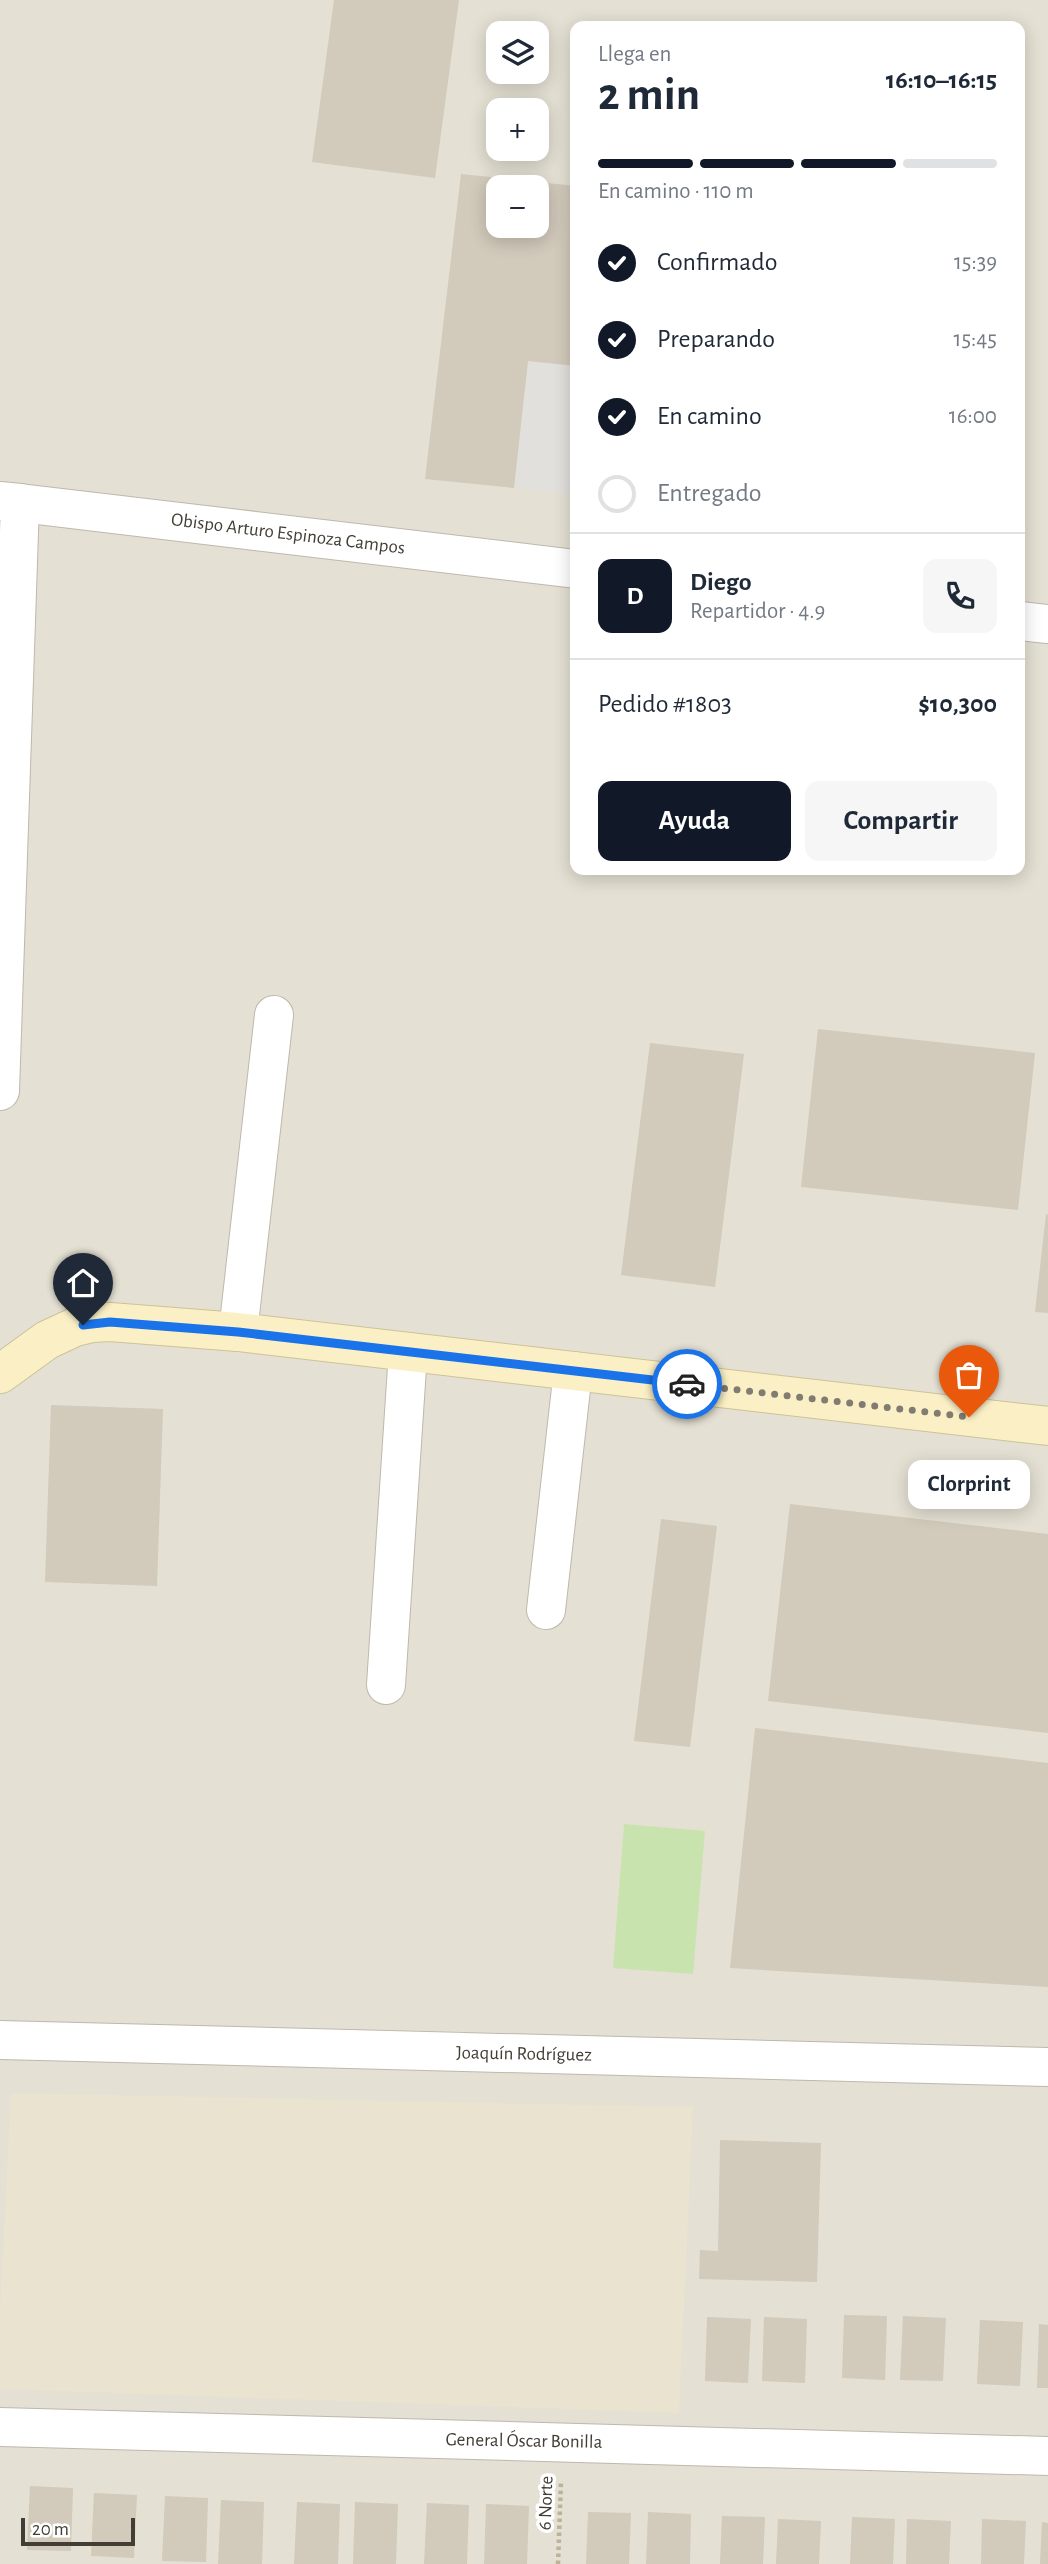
<!DOCTYPE html>
<html lang="es">
<meta charset="utf-8">
<style>
body{margin:0;font-family:"Alegreya Sans",sans-serif;background:#f6f6f7;color:#1f2937;height:100vh;display:flex;flex-direction:column;font-size:26px;white-space:nowrap}
*{box-sizing:border-box;margin:0}
p{font-size:23px;color:#747a83}
.icon{flex:none;width:38px;height:38px;fill:none;stroke:currentColor;stroke-width:2;stroke-linecap:round;stroke-linejoin:round}
.map{position:relative;flex:1;overflow:hidden}
.side{position:absolute;left:570px;top:21px;width:455px;height:854px;display:flex;flex-direction:column;background:#fff;border-radius:14px;box-shadow:0 4px 18px #0003}
.side>*{flex:none}
.fabs{position:absolute;left:486px;top:21px;display:grid;gap:14px}
.fabs a{display:grid;place-items:center;width:63px;height:63px;border-radius:14px;background:#fff;box-shadow:0 4px 18px #0003;font-size:35px}
.scale{position:absolute;left:21px;bottom:18px;width:114px;box-sizing:border-box;padding-left:7px;border:4px solid #433e35;border-top:0;font-size:19px;line-height:24px;white-space:nowrap;color:#433e35;-webkit-text-stroke:5px #fff;paint-order:stroke}
.pin{position:absolute;display:grid;place-items:center;width:60px;height:60px;color:#fff;margin:-72px -30px;border-radius:50% 50% 50% 0;rotate:-45deg;box-shadow:0 0 7px #0007}
.pin .icon{rotate:45deg}
.courier{position:absolute;display:grid;place-items:center;width:70px;height:70px;margin:-35px;border:5px solid #1a73e8;border-radius:50%;background:#fff;color:#222;box-shadow:0 2px 9px #0007}
.bubble{position:absolute;height:49px;border-radius:14px;background:#fff;box-shadow:0 4px 18px #0003;font-size:23px;font-weight:700;line-height:49px;text-align:center}
.headline em{font-style:normal;font-weight:700}
.headline div{display:flex;flex-direction:column-reverse}
.headline{display:flex;align-items:center;justify-content:space-between;height:119px;padding:0 28px}
h1{font-size:46px;font-weight:700;line-height:52px}
.bar{display:grid;grid-template-columns:repeat(4,1fr);gap:10px 7px;align-content:center;height:84px;padding:0 28px}
.bar i{height:9px;border-radius:5px;background:#e0e1e3}
.bar .current{background:#111827}
.bar p{grid-column:span 4}
.line{display:flex;align-items:center;gap:18px;padding:0 28px;border-top:2px solid #e0e1e3}
.line div{flex:1}
.round{display:grid;place-items:center;flex:none;width:74px;height:74px;border-radius:14px;background:#f6f6f7}
ol{padding:0 28px;list-style:none}
li{display:flex;align-items:center;gap:21px;height:77px}
li p{margin-inline-start:auto}
li .icon{padding:7px;border-radius:50%;background:#111827;color:#fff;stroke-width:4}
li:last-child{color:#747a83}
li i{width:38px;height:38px;border:4px solid #e0e1e3;border-radius:50%}
.action{display:flex;gap:14px;margin-top:auto;padding:14px 28px}
.action a{flex:1;height:80px;border-radius:14px;background:#111827;color:#fff;font-size:28px;font-weight:700;line-height:80px;text-align:center}
.action a+a{background:#f6f6f7;color:#1f2937}
.map>svg:first-child{display:block}
.residential{fill:#e4e0d3;fill-rule:evenodd}
.education{fill:#e9e3cf}
.green{fill:#c9e3af}
.parking{fill:#e2e0dc}
.building{fill:#d2cabb;fill-rule:evenodd}
.lines{fill:none;stroke-linecap:round;stroke-linejoin:round}
.minor-casing{stroke:#bfb8ab;stroke-width:40}
.tertiary-casing{stroke:#bfb8ab;stroke-width:40}
.secondary-casing{stroke:#cec297;stroke-width:40}
.path{stroke:#bcb29a;stroke-width:4.5;stroke-dasharray:3.5 3.5;stroke-linecap:butt}
.minor{stroke:#fff;stroke-width:38}
.tertiary{stroke:#fff;stroke-width:38}
.secondary{stroke:#fbf0c5;stroke-width:38}
.done{stroke:#807c72;stroke-width:7;stroke-dasharray:0 12.6}
.route{stroke:#1a73e8;stroke-width:9}
.labels{text-anchor:middle;dominant-baseline:central;stroke-width:7;stroke-linejoin:round;paint-order:stroke}
.street-label{font-size:19px;fill:#433e35;stroke:#fff}
</style>
<div class="map">
<svg width="1048" height="2564" viewBox="0 0 1048 2564">
<rect width="100%" height="100%" fill="#f1eee4"/>
<!-- residential -->
<path class="residential" d="M 0,0 L 1048,0 L 1048,2564 L 0,2564 ZM 576,26 L 1020,26 L 1020,870 L 576,870 ZM 499,33 L 537,33 L 537,72 L 499,72 ZM 499,110 L 537,110 L 537,149 L 499,149 ZM 499,187 L 537,187 L 537,226 L 499,226 Z"/>
<!-- education -->
<path class="education" d="M 11,2093 L 693,2107 L 679,2413 L 0,2389 L 0,2312 Z"/>
<!-- green -->
<path class="green" d="M 624,1824 L 705,1831 L 693,1974 L 613,1968 Z"/>
<!-- parking -->
<path class="parking" d="M 528,361 L 576,366 L 576,495 L 514,488 Z"/>
<!-- building -->
<path class="building" d="M 334,0 L 459,0 L 435,178 L 312,162 Z
M 461,174 L 576,186 L 576,366 L 528,361 L 514,488 L 425,479 ZM 499,187 L 537,187 L 537,226 L 499,226 Z
M 818,1029 L 1035,1053 L 1018,1210 L 801,1187 Z
M 650,1043 L 744,1054 L 715,1287 L 621,1275 Z
M 1046,1214 L 1048,1215 L 1048,1313 L 1035,1312 Z
M 51,1405 L 163,1409 L 157,1586 L 45,1582 Z
M 790,1504 L 1048,1534 L 1048,1733 L 768,1701 Z
M 661,1519 L 717,1526 L 690,1747 L 634,1741 Z
M 755,1728 L 1048,1763 L 1048,1987 L 730,1968 Z
M 720,2140 L 821,2143 L 817,2282 L 699,2279 L 700,2250 L 718,2251 Z
M 844,2315 L 887,2316 L 885,2380 L 842,2378 Z
M 903,2316 L 946,2318 L 943,2381 L 900,2380 Z
M 707,2317 L 751,2319 L 748,2383 L 705,2381 Z
M 764,2317 L 807,2319 L 805,2383 L 762,2381 Z
M 980,2320 L 1023,2322 L 1020,2386 L 977,2384 Z
M 1039,2324 L 1048,2325 L 1048,2388 L 1037,2388 Z
M 30,2486 L 73,2488 L 71,2551 L 27,2550 Z
M 94,2493 L 137,2495 L 134,2558 L 91,2556 Z
M 165,2496 L 208,2498 L 206,2562 L 162,2561 Z
M 221,2500 L 264,2502 L 262,2564 L 218,2564 Z
M 297,2502 L 340,2504 L 338,2564 L 294,2564 Z
M 355,2502 L 398,2504 L 396,2564 L 353,2564 Z
M 427,2503 L 469,2505 L 467,2564 L 424,2564 Z
M 486,2504 L 529,2506 L 527,2564 L 484,2564 Z
M 588,2512 L 631,2513 L 629,2564 L 586,2564 Z
M 648,2512 L 691,2514 L 690,2564 L 646,2564 Z
M 722,2516 L 765,2517 L 763,2564 L 720,2564 Z
M 852,2517 L 895,2519 L 893,2564 L 850,2564 Z
M 778,2519 L 821,2521 L 819,2564 L 776,2564 Z
M 907,2519 L 951,2521 L 949,2564 L 906,2564 Z
M 982,2519 L 1026,2521 L 1024,2564 L 981,2564 Z
M 1042,2522 L 1048,2523 L 1048,2564 L 1040,2564 Z"/>
<g class="lines">
<!-- minor casing -->
<g class="minor-casing">
<path id="minor" d="M 20,503 L 576,569
M 1020,621 L 1048,624
M 238,1332 L 274,1015
M 546,1610 L 573,1371
M 386,1685 L 408,1352
M 0,2040 L 1048,2067
M 0,2427 L 1048,2456"/>
</g>
<!-- tertiary casing -->
<g class="tertiary-casing">
<path id="tertiary" d="M 0,501 L 20,503 L 0,1091"/>
</g>
<!-- secondary casing -->
<g class="secondary-casing">
<path id="secondary" d="M 0,1374 L 47,1340 L 75,1327 L 92,1323 L 110,1322 L 238,1332 L 1048,1426"/>
</g>
<!-- path -->
<path class="path" d="M 558,2564 L 561,2481"/>
<!-- minor -->
<use href="#minor" class="minor"/>
<!-- tertiary -->
<use href="#tertiary" class="tertiary"/>
<!-- secondary -->
<use href="#secondary" class="secondary"/>
</g>
<g class="lines">
<!-- done -->
<path class="done" d="M 687,1384 L 969,1417"/>
<!-- route -->
<path class="route" d="M 83,1325 L 110,1322 L 238,1332 L 687,1384"/>
</g>
<g class="labels">
<!-- street labels -->
<g class="street-label">
<text transform="translate(288 534) rotate(7)">Obispo Arturo Espinoza Campos</text>
<text transform="translate(524 2054) rotate(1)">Joaquín Rodríguez</text>
<text transform="translate(524 2441) rotate(1)">General Óscar Bonilla</text>
<text transform="translate(546 2503) rotate(-88)">6 Norte</text>
</g>
</g>
</svg>
<div class="fabs">
<a><svg class="icon" aria-label="layers" viewBox="0 0 24 24"><path d="M12 4l9 5-9 5-9-5zM3 14l9 5 9-5"/></svg></a>
<a>+</a>
<a>−</a>
</div>
<div class="scale">20 m</div>
<div class="pin" style="left:969px;top:1417px;background:#ea580c"><svg class="icon" aria-label="bag" viewBox="0 0 24 24"><path d="M5 8h14l-1 12H6zM9 8a3 3 0 0 1 6 0"/></svg></div>
<div class="pin" style="left:83px;top:1325px;background:#1f2937"><svg class="icon" aria-label="home" viewBox="0 0 24 24"><path d="M3 11l9-7 9 7M6 9v11h12V9"/></svg></div>
<div class="courier" style="left:687px;top:1384px"><svg class="icon" aria-label="car" viewBox="0 0 24 24"><path d="M5 17H2v-5l4-1 3-4h7l3 4 3 1v5h-3M9 17h6M6 11h13"/><circle cx="7" cy="17" r="2"/><circle cx="17" cy="17" r="2"/></svg></div>
<div class="bubble" style="left:908px;top:1460px;width:122px">Clorprint</div>
<section class="side">
<div class="headline"><div><h1>2 min</h1><p>Llega en</p></div><em>16:10–16:15</em></div>
<div class="bar"><i class="current"></i><i class="current"></i><i class="current"></i><i></i><p>En camino · 110 m</p></div>
<ol>
<li><svg class="icon" aria-label="check" viewBox="0 0 24 24"><path d="M5 12l5 5 9-10"/></svg>Confirmado<p>15:39</p></li>
<li><svg class="icon" aria-label="check" viewBox="0 0 24 24"><path d="M5 12l5 5 9-10"/></svg>Preparando<p>15:45</p></li>
<li><svg class="icon" aria-label="check" viewBox="0 0 24 24"><path d="M5 12l5 5 9-10"/></svg>En camino<p>16:00</p></li>
<li><i></i>Entregado</li>
</ol>
<div class="line" style="height:126px"><b class="round" style="background:#111827;color:#fff">D</b><div><b>Diego</b><p>Repartidor · 4.9</p></div><a class="round"><svg class="icon" aria-label="phone" viewBox="0 0 24 24"><path d="M5 4h4l2 5-3 2q2 4 5 5l2-3 5 2v4C11 20 4 13 5 4z"/></svg></a></div>
<div class="line" style="height:91px"><div>Pedido #1803</div><b>$10,300</b></div>
<div class="action"><a>Ayuda</a><a>Compartir</a></div>
</section>
</div>
